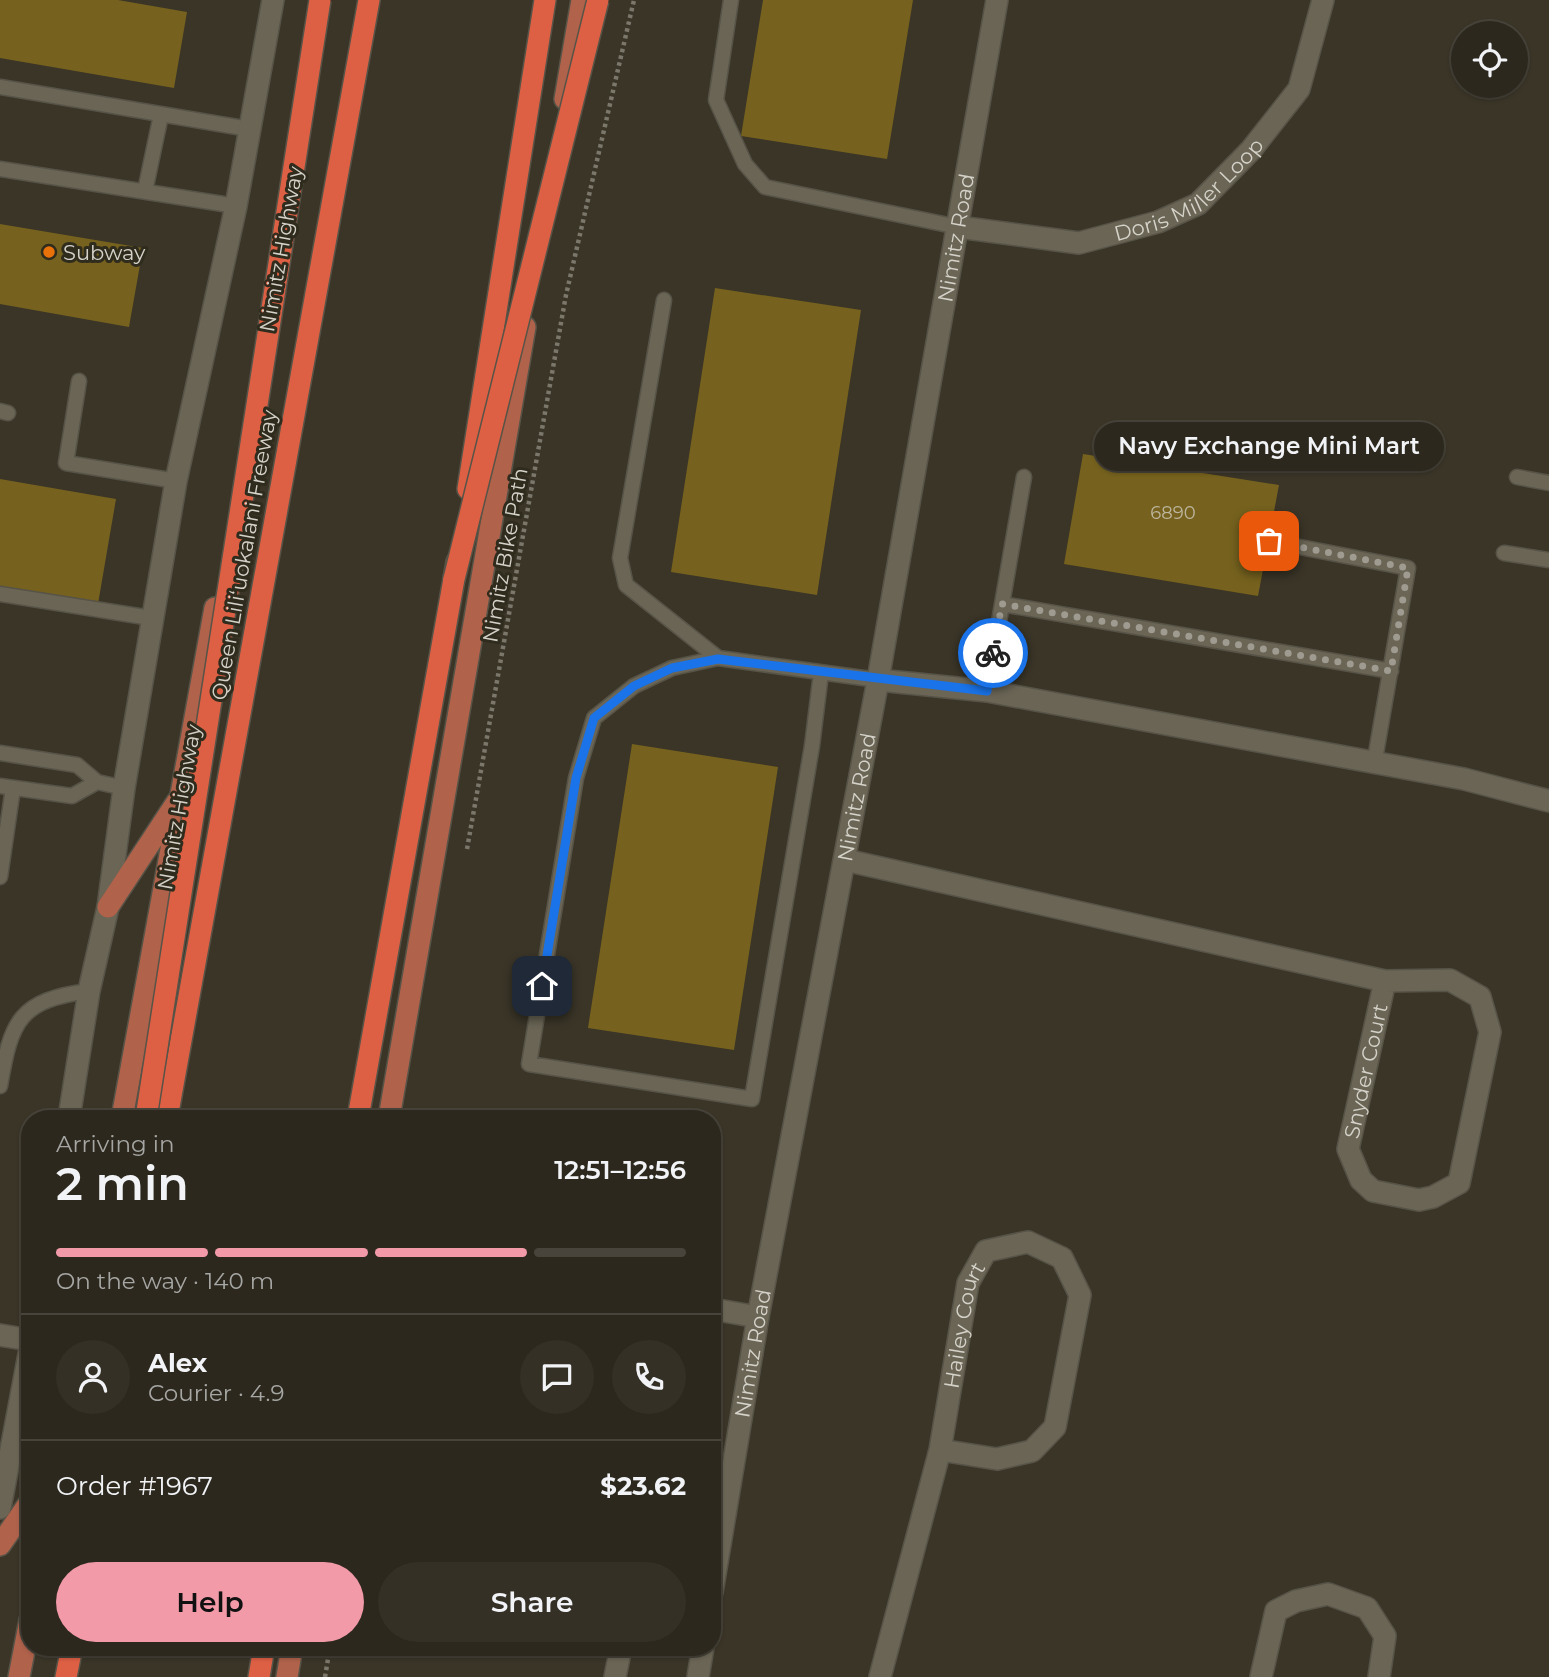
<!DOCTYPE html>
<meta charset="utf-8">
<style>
body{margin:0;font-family:Montserrat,sans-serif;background:#343026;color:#f1f3f6;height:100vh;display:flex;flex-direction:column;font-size:26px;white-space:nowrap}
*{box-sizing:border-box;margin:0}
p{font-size:23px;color:#a6a6a4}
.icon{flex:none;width:38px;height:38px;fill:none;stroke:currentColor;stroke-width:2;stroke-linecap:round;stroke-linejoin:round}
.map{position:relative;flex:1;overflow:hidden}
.drawer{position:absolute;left:21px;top:1110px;width:700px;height:546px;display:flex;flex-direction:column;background:#2c281d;border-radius:28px;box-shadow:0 2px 5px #0004,0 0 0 2px #48443b}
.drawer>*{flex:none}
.buttons{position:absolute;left:1451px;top:21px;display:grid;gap:14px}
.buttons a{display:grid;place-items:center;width:77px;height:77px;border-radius:50%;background:#2c281d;box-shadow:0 2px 5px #0004,0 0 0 2px #48443b;font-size:35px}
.pin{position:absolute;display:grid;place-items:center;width:60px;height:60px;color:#fff;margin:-30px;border-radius:14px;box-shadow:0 4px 10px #0006}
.courier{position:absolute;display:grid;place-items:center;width:70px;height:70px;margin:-35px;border:5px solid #1a73e8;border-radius:50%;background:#fff;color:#222;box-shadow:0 2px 9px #0007}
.bubble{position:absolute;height:49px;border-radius:24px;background:#2c281d;box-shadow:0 2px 5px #0004,0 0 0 2px #48443b;font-size:23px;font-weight:600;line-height:49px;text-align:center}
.head em{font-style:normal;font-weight:600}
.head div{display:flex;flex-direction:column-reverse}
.head{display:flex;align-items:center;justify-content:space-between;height:119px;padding:0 35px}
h1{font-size:46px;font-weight:600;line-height:52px}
.bar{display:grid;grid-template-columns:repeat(4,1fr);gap:10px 7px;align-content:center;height:84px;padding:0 35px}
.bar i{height:9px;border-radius:5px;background:#48443b}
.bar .on{background:#f39aa9}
.bar p{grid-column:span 4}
.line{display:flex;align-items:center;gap:18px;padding:0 35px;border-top:2px solid #48443b}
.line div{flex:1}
.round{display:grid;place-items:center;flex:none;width:74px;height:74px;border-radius:37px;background:#343026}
.cta{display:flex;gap:14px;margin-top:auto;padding:14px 35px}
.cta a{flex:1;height:80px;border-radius:42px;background:#f39aa9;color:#111;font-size:28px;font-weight:600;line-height:80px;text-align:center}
.cta a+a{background:#343026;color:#f1f3f6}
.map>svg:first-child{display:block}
.building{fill:#76621e}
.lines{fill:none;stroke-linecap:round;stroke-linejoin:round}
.lane-casing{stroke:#575347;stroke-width:17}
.street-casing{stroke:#575347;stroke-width:24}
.primary-casing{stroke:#575347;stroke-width:24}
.highway-casing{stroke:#575347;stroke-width:24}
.path{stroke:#7b776b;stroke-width:4.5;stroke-dasharray:3.5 3.5;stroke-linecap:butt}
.lane{stroke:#6a6555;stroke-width:14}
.street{stroke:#6a6555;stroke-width:21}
.primary{stroke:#b0624b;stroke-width:21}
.highway{stroke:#de6044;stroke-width:21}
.highway-bridge-casing{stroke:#575347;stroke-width:24;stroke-linecap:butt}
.highway-bridge{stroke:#de6044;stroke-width:21}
.done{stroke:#9f9b90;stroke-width:7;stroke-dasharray:0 12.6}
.route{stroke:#1a73e8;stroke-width:9}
.food-dot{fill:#e8710a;stroke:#2f2b1d;stroke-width:2.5}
.labels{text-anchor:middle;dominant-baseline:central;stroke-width:6;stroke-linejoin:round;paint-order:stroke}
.number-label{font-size:18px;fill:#bdb69e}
.street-label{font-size:21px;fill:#d5d2c9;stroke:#2f2b1d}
.poi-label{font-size:21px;fill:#d5d2c9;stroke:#2f2b1d;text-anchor:start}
</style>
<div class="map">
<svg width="1549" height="1677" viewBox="0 0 1549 1677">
<rect width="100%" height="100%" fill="#3a3527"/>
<!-- building -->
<path class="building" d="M 0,0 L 118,0 L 187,12 L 174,88 L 0,58 Z
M 763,0 L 913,0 L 887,159 L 741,136 Z
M 0,224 L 143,248 L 129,327 L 0,304 Z
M 715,288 L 861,310 L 817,595 L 671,572 Z
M 1083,454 L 1279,485 L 1258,596 L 1064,564 Z
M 0,479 L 116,499 L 98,604 L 0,587 Z
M 632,744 L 778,767 L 734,1050 L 588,1028 Z"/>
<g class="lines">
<!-- lane casing -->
<g class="lane-casing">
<path id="lane" d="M 731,0 L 716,100 L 745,164 L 765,187 L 958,227
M 0,87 L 249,129
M 0,169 L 236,206
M 145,191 L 161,115
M 664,300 L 620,558 L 626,585 L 718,658
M 79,381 L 66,463 L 176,481
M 0,411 L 8,413
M 1517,477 L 1549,483
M 1269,541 L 1408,568 L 1374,765
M 1504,553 L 1549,560
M 0,594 L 151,618
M 1002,604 L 1391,671
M 821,673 L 812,746 L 752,1099 L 529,1064 L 576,778 L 594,718 L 634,686 L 672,668 L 718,658 L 878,680
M 987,691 L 1024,477
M 0,753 L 77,765 L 97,782 L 124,788
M 0,786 L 72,796 L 97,782
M 0,877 L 13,788
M 0,1086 C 11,1021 19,1000 89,991"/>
</g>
<!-- street casing -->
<g class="street-casing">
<g id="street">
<path id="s1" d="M 958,227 L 1079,243 L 1158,222 L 1198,204 L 1251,150 L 1299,89 L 1323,0"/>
<path d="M 878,680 L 987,691 L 1464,779 L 1549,801"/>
<path id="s2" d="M 845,860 L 1385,981 L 1450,980 L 1480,997 L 1490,1032 L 1459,1183 L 1433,1197 L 1419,1200 L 1373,1191 L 1361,1180 L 1348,1149 L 1385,981"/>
<path d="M 69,1118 L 89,991 L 108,907 L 124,788 L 176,481 L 236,206 L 273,0"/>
<path d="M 712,1309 L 758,1317"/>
<path d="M 0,1335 L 30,1340"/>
<path d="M 0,1508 L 30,1349"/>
<path id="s3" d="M 712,1592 L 758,1317 L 878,680 L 997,0"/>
<path d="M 615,1677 L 621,1647"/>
<path d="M 698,1677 L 703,1647"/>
<path id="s4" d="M 880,1677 L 940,1450 L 968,1283 L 986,1251 L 1028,1242 L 1062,1258 L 1080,1295 L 1055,1427 L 1032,1451 L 997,1459 L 940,1450"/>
<path d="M 1261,1677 L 1276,1611 L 1296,1601 L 1328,1594 L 1367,1608 L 1385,1636 L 1379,1677"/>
</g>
</g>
<!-- primary casing -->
<g class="primary-casing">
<path id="primary" d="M 565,99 L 582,0
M 108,907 L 177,802
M 122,1118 L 215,608
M 389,1118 L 525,327
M 0,1545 L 30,1502
M 19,1677 L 30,1620
M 287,1677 L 292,1647"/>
</g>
<!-- highway casing -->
<g class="highway-casing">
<path id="highway" d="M 468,489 L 545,0
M 167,1118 L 369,0
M 358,1118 L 457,562
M 66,1677 L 72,1647
M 259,1677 L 264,1647"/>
</g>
<!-- path -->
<path class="path" d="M 467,849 L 566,295 L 634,0
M 325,1677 L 330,1647"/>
<!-- lane -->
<use href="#lane" class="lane"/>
<!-- street -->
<use href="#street" class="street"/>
<!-- primary -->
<use href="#primary" class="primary"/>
<!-- highway -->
<use href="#highway" class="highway"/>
<!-- highway-bridge casing -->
<g class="highway-bridge-casing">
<path id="highway-bridge" d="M 454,579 L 598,0
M 146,1118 L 320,0"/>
</g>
<!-- highway-bridge -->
<use href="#highway-bridge" class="highway-bridge"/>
</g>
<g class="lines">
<!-- done -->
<path class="done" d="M 993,653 L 1002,604 L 1391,671 L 1408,568 L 1269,541"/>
<!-- route -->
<path class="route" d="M 542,986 L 576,778 L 594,718 L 634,686 L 672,668 L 718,659 L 987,691 L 993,653"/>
</g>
<!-- markers -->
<circle class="food-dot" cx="49" cy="252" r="7"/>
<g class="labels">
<!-- number labels -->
<g class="number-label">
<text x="1173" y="513">6890</text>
</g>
<!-- street labels -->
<g class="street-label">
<text stroke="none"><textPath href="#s1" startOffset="247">Doris Miller Loop</textPath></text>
<text stroke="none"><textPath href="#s3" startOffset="1376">Nimitz Road</textPath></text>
<text transform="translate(281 249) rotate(-80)">Nimitz Highway</text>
<text transform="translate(244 555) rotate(-80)">Queen Liliʻuokalani Freeway</text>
<text transform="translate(505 555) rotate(-80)">Nimitz Bike Path</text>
<text stroke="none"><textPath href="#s3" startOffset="808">Nimitz Road</textPath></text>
<text transform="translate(179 807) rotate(-80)">Nimitz Highway</text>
<text stroke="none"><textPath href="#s2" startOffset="1064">Snyder Court</textPath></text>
<text stroke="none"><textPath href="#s4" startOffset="362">Hailey Court</textPath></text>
<text stroke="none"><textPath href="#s3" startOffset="242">Nimitz Road</textPath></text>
</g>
<!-- poi labels -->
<g class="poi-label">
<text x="63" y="252">Subway</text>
</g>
</g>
</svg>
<div class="buttons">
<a><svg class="icon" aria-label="locate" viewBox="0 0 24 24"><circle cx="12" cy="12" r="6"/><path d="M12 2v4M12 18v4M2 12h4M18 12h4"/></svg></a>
</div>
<div class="pin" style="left:1269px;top:541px;background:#ea580c"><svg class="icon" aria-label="bag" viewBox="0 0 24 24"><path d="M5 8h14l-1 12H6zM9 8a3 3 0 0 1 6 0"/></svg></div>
<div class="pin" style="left:542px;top:986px;background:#1f2937"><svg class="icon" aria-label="home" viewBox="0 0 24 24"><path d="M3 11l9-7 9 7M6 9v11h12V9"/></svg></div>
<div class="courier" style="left:993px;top:653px"><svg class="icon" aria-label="bike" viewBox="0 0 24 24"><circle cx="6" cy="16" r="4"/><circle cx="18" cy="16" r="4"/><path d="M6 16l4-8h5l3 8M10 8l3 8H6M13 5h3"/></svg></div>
<div class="bubble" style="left:1094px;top:422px;width:350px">Navy Exchange Mini Mart</div>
<section class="drawer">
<div class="head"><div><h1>2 min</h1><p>Arriving in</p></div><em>12:51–12:56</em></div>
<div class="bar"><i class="on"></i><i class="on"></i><i class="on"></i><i></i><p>On the way · 140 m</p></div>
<div class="line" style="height:126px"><a class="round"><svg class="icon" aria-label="person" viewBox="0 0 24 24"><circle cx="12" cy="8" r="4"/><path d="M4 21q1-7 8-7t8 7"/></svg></a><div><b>Alex</b><p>Courier · 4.9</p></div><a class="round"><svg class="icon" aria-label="chat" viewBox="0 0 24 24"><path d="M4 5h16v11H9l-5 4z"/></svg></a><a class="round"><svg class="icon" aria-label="phone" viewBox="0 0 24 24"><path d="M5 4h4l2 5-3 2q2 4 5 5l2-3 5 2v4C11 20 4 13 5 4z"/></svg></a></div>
<div class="line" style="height:91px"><div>Order #1967</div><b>$23.62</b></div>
<div class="cta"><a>Help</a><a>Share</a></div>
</section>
</div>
